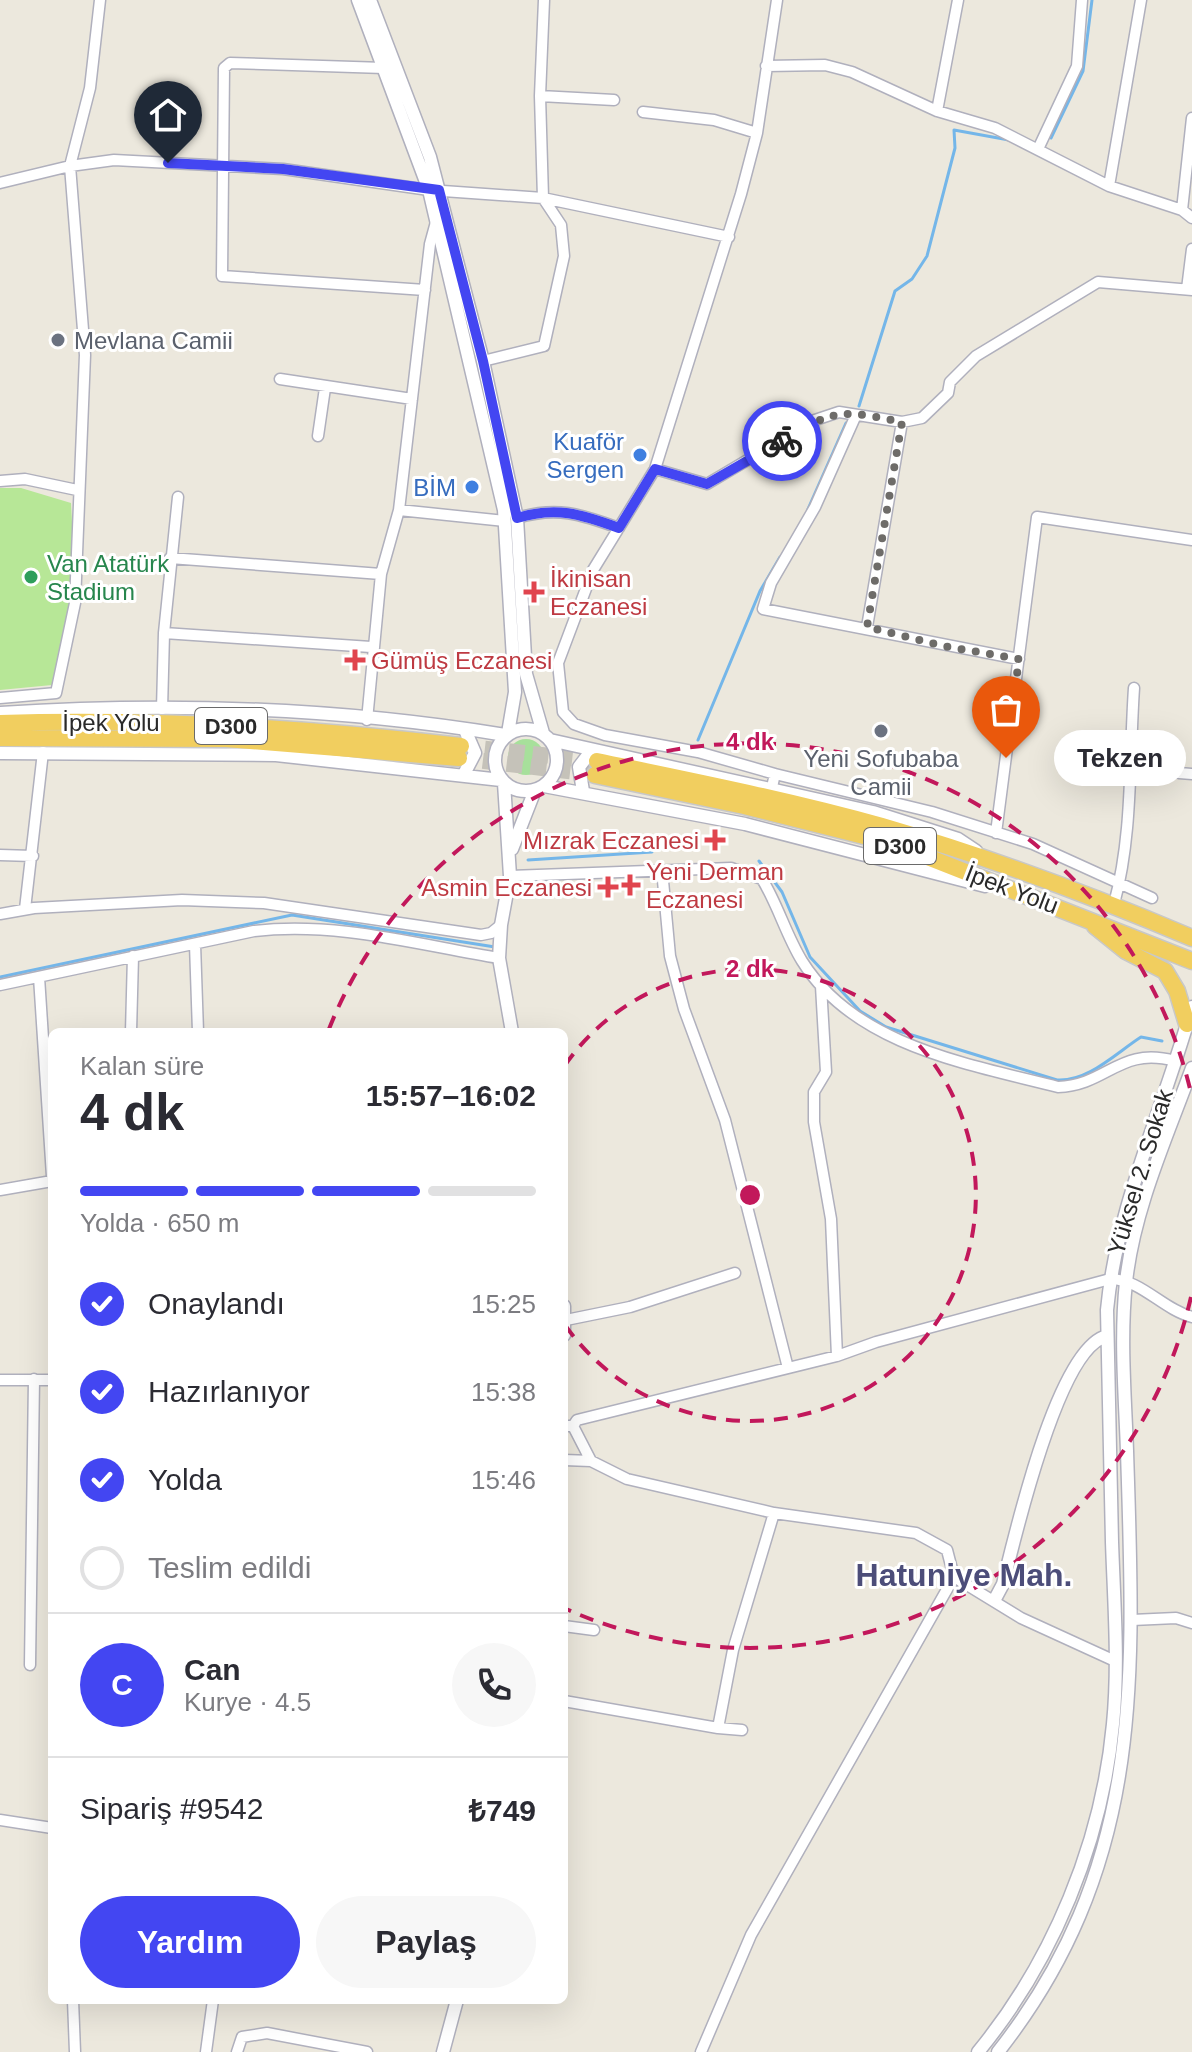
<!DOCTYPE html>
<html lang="tr">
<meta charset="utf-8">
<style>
body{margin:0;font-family:Arial,sans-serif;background:#f7f7f7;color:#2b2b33;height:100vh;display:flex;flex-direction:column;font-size:30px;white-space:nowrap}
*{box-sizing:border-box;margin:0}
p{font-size:26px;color:#7c7c81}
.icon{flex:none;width:44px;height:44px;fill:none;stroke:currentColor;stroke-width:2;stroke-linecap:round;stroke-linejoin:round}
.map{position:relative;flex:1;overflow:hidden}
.side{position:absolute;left:48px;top:1028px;width:520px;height:976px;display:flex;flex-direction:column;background:#fff;border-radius:12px;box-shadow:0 8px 32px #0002}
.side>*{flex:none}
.pin{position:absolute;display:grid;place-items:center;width:68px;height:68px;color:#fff;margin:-82px -34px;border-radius:50% 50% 50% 0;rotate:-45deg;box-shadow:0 0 8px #0007}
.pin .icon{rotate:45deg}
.courier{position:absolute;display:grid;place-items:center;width:80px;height:80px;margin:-40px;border:6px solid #4346f2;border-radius:50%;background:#fff;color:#222;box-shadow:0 2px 10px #0007}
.bubble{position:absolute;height:56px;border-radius:28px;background:#fff;box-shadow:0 8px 32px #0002;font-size:26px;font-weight:800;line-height:56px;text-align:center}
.head em{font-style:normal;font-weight:800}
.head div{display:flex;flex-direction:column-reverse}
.head{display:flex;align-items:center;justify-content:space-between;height:136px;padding:0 32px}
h1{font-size:52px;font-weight:800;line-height:60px}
.bar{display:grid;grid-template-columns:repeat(4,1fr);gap:12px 8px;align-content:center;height:96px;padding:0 32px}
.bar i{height:10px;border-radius:6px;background:#e1e1e2}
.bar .active{background:#4346f2}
.bar p{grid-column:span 4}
.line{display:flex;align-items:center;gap:20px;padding:0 32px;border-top:2px solid #e1e1e2}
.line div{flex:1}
.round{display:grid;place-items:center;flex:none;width:84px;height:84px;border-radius:42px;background:#f7f7f7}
ol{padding:0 32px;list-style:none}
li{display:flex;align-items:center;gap:24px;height:88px}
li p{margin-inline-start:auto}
li .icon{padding:8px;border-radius:50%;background:#4346f2;color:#fff;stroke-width:4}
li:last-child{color:#7c7c81}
li i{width:44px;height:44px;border:4px solid #e1e1e2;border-radius:50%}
.button{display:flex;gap:16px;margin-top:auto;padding:16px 32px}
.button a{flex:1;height:92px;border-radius:48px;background:#4346f2;color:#fff;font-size:32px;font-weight:800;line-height:92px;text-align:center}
.button a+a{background:#f7f7f7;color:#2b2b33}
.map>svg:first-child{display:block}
.green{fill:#a7e09b}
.pitch{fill:#b7e797}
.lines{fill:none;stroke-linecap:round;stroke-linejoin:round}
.stream{stroke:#74b6e9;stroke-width:3}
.trunk-tunnel{stroke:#c5c2b9;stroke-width:16;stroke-dasharray:16 8;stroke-linecap:butt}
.minor-casing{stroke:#b0b0bd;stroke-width:13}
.tertiary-casing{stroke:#b0b0bd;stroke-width:15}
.trunk-casing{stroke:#c8c8c8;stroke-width:19}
.minor{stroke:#fff;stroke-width:10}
.tertiary{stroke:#fff;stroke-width:12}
.trunk{stroke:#f1ce5f;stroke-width:16}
.done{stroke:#6e6c69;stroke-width:8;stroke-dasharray:0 14.4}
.route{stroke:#4346f2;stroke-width:10}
.ring{fill:none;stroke:#c2185b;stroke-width:4;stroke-dasharray:14 10}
.worship-dot{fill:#6b7280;stroke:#fff;stroke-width:3}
.shop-dot{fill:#3f7fe0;stroke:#fff;stroke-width:3}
.leisure-dot{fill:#2e9e5b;stroke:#fff;stroke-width:3}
.health-dot{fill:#e0444e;stroke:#fff;stroke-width:3}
.labels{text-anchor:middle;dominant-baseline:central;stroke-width:6;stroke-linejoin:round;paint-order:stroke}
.shield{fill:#fff;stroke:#6a6a6a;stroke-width:2}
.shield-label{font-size:22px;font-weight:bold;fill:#2a2a2a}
.worship-label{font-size:24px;fill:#5b616d;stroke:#fff;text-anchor:start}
.shop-label{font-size:24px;fill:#366cbe;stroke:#fff;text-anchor:end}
.leisure-label{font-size:24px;fill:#27864d;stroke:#fff;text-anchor:start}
.health-label{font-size:24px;fill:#be3a42;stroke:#fff;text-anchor:start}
.street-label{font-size:24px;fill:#2a2a2a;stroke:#fff}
.district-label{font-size:32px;font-weight:bold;fill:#4c4d79;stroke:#fff}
.centre{fill:#c2185b;stroke:#fff;stroke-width:4}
.ring-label{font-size:24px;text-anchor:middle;font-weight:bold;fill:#c2185b;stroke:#fff;stroke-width:6;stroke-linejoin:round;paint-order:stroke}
</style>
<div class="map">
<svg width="1192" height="2052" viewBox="0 0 1192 2052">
<rect width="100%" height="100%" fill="#ece8dd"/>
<!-- green -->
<path class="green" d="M508 757a18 18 0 1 1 36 0a18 18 0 1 1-36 0Z"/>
<!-- pitch -->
<path class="pitch" d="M 0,488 L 21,488 L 71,503 L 74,560 L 72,607 L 52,685 L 0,690 Z"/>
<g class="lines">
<!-- stream -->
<path class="stream" d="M 1051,138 L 1083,71 L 1092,0
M 859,406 L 895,291 L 912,279 L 927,256 L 955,148 L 954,130 L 1009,140
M 808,509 L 846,423
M 698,740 L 760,591 L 780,557
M 528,860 L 652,852
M 759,861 L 782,892 L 810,957 L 860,1011 L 886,1027 L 1057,1080 C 1088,1082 1116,1053 1141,1037 L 1162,1041
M 0,977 L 292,915 L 495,947"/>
<!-- trunk-tunnel -->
<path class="trunk-tunnel" d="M 461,746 L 597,761
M 459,758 L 592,774"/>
<!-- minor casing -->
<g class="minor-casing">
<path id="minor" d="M 766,66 L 825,65 L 852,72 L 937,111 L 995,128 L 1109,186 L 1182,210
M 384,68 L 230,63 L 224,68 L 222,276 L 425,290
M 540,96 L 614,100
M 937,111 L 958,0
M 643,112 L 714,120 L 757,133
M 1192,118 L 1182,210 L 1192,218
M 1039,147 L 1077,66 L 1082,0
M 0,183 L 70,166 L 114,160 L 283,169 L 429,190 L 543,198 L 729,237
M 1109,186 L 1141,0
M 1187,289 L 1192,249
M 483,361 L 544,346 L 564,256 L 561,225 L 543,198 L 540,96 L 544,0
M 280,379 L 412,399
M 856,415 L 815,507 L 771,583 L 763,609 L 1019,659
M 318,436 L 325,388
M 655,469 L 707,484 L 815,420 L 839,412 L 902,422 L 922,418 L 948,393 L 950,382 L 976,356 L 1098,282 L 1192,290
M 0,481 L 25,479 L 77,490
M 399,510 L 505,521
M 517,518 C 556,506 581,514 619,528
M 170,558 L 381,574
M 867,627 L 902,422
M 164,633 L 371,647
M 0,698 L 56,693 L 75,603 L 85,355 L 70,166 L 90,88 L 100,0
M 162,709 L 164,633 L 178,497
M 367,720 L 381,574 L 399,510 L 430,244 L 436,222
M 1179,773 L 1192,774
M 775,774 L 932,812 L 1033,844 L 1152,898
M 772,787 L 775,774 L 698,752 L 605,735 L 574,724 L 563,712 L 558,663 L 593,570 L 655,469 L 741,194 L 757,133 L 777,0
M 996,833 L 1037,517 L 1192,540
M 0,855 L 33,856
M 662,870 L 670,956 L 684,1009 L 725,1120 L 788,1368
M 510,876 L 731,868 L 762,879 C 778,905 786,935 802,961 C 855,1046 969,1064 1058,1087 C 1108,1085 1119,1046 1175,1061
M 1114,904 C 1133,834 1129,761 1134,688
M 25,909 L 43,752
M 0,914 L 34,908 L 182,900 L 264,903 L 481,935 L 491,933 L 501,925
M 195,944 L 198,1032
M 39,977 L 52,1176
M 0,985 L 254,931 C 336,921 419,945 499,958
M 821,986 L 826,1072 L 814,1092 L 814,1122 L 831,1219 L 837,1356
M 131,1032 L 133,956
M 0,1190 L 52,1181
M 566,1320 L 630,1307 L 735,1273
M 0,1380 L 52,1380
M 564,1426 L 573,1426 L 591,1461
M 573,1426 L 577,1420 L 837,1356 L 876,1342 L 1110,1279 C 1141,1279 1162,1309 1192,1317
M 564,1460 L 591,1461 L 627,1479 L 774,1513 L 916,1533 L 947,1550 L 954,1577 L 1021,1618 L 1115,1661
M 1132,1620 L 1176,1618 L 1192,1623
M 564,1626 L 594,1630
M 30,1665 L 34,1379
M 564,1701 L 718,1728 L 733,1650 L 774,1513
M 718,1728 L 742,1730
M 0,1820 L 52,1828
M 73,2000 L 75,2052
M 206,2052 L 213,2000
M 237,2052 L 242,2037 L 267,2033 L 367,2052
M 701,2052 L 751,1935 L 954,1577"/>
</g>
<!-- tertiary casing -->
<g class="tertiary-casing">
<path id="tertiary" d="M 358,0 L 429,190 L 504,510 L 515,692 L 508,733
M 370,0 L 430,157 L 483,361 L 517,518 L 526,674 L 543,733
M 0,713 C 167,702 340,708 505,735
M495 760a31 31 0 1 1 62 0a31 31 0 1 1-62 0Z
M 550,740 L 873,812 L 958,839 L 976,851
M 0,753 L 276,755 L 501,780
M 464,774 L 475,753 L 465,730
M 504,783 L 510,876 L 501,925 L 499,958 L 512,1032
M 544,786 L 745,824 L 985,886
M 583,791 L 579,767 L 592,750
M 512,849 L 535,790
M 564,1306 L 564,1335
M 995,1599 L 1003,1584 C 1015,1536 1058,1347 1107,1336
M 443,2052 L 457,2000
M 978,2052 C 1053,1961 1102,1842 1113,1724 C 1119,1664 1114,1602 1112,1542 C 1110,1464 1108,1387 1107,1310 C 1117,1204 1164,1108 1192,1007
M 998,2052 C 1146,1864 1134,1676 1127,1451 C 1125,1395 1120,1338 1126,1282 C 1134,1208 1167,1137 1192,1068"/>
</g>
<!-- trunk casing -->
<g class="trunk-casing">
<path id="trunk" d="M 0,723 C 154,718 308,728 461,746
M 0,738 L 226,739 L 459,758
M 597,761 C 693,781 789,800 882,826 C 988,857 1091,895 1192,938
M 595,775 L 744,806 L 892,843 L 1192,961
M 1095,926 L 1126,951 L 1165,971 L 1177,991 L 1187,1024"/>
</g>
<!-- minor -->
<use href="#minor" class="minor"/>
<!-- tertiary -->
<use href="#tertiary" class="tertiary"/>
<!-- trunk -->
<use href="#trunk" class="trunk"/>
</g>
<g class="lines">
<!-- done -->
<path class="done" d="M 782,441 C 835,408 842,410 902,422 L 867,627 L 943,646 L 1019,659 L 1006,758"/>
<!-- route -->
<path class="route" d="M 168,163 L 283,169 L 439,190 L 483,361 L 517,518 C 556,506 581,514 619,528 L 655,469 L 707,484 L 782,441"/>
</g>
<!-- distance rings -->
<g class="ring">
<path d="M565 1065A226 226 0 1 1 565 1325"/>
<path d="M1191 1297A453 453 0 0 1 566 1609M329 1029A453 453 0 0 1 1191 1093"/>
</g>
<!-- markers -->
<g class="worship-dot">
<circle cx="58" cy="340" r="8"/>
<circle cx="881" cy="731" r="8"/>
</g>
<g class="shop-dot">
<circle cx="640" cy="455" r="8"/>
<circle cx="472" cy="487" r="8"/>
</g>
<circle class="leisure-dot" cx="31" cy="577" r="8"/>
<g class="health-dot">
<path d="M530 580h8v8h8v8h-8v8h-8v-8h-8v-8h8z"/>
<path d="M351 648h8v8h8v8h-8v8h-8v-8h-8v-8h8z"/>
<path d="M711 828h8v8h8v8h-8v8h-8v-8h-8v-8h8z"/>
<path d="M626 873h8v8h8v8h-8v8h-8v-8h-8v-8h8z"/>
<path d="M604 875h8v8h8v8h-8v8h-8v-8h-8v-8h8z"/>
</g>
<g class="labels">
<!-- shield labels -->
<g class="shield">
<rect x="195" y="708" width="72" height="36" rx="6"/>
<rect x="864" y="828" width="72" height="36" rx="6"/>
</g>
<g class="shield-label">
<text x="231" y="726">D300</text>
<text x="900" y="846">D300</text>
</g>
<!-- worship labels -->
<g class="worship-label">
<text x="74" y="340">Mevlana Camii</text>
<text x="881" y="758" text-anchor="middle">Yeni Sofubaba<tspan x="881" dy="28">Camii</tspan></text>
</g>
<!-- shop labels -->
<g class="shop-label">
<text x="624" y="441">Kuaför<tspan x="624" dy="28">Sergen</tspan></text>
<text x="456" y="487">BİM</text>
</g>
<!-- leisure labels -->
<g class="leisure-label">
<text x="47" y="563">Van Atatürk<tspan x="47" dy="28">Stadium</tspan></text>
</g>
<!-- health labels -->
<g class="health-label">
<text x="550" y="578">İkinisan<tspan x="550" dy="28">Eczanesi</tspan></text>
<text x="371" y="660">Gümüş Eczanesi</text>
<text x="699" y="840" text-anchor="end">Mızrak Eczanesi</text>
<text x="646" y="871">Yeni Derman<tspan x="646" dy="28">Eczanesi</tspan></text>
<text x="592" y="887" text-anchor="end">Asmin Eczanesi</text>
</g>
<!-- street labels -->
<g class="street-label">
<text x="111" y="722">İpek Yolu</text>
<text transform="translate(1012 889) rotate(21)">İpek Yolu</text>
<text transform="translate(1140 1172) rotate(-73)">Yüksel 2. Sokak</text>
</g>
<!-- district labels -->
<g class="district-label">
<text x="964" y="1575">Hatuniye Mah.</text>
</g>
</g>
<circle cx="750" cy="1195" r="12" class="centre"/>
<g class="ring-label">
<text x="750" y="750">4 dk</text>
<text x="750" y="977">2 dk</text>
</g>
</svg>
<div class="pin" style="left:1006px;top:758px;background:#ea580c"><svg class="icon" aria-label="bag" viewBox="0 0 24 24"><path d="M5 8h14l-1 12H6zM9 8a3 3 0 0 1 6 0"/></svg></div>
<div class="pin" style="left:168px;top:163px;background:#1f2937"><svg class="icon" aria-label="home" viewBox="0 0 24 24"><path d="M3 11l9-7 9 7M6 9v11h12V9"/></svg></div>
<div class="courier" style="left:782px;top:441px"><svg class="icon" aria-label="bike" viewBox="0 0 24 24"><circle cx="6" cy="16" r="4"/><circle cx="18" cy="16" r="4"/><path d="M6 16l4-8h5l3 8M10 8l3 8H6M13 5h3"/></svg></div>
<div class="bubble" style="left:1054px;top:730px;width:132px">Tekzen</div>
<section class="side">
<div class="head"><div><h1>4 dk</h1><p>Kalan süre</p></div><em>15:57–16:02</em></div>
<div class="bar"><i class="active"></i><i class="active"></i><i class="active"></i><i></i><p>Yolda · 650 m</p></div>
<ol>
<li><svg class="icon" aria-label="check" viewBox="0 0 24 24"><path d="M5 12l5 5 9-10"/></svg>Onaylandı<p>15:25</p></li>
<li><svg class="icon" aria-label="check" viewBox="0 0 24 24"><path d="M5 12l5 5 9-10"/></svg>Hazırlanıyor<p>15:38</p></li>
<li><svg class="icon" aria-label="check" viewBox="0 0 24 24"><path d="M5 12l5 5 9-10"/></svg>Yolda<p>15:46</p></li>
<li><i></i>Teslim edildi</li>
</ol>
<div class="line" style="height:144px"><b class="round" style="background:#4346f2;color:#fff">C</b><div><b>Can</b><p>Kurye · 4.5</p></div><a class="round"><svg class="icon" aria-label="phone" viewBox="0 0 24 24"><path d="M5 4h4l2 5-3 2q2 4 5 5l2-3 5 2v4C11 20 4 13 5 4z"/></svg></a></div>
<div class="line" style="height:104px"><div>Sipariş #9542</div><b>₺749</b></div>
<div class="button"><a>Yardım</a><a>Paylaş</a></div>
</section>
</div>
